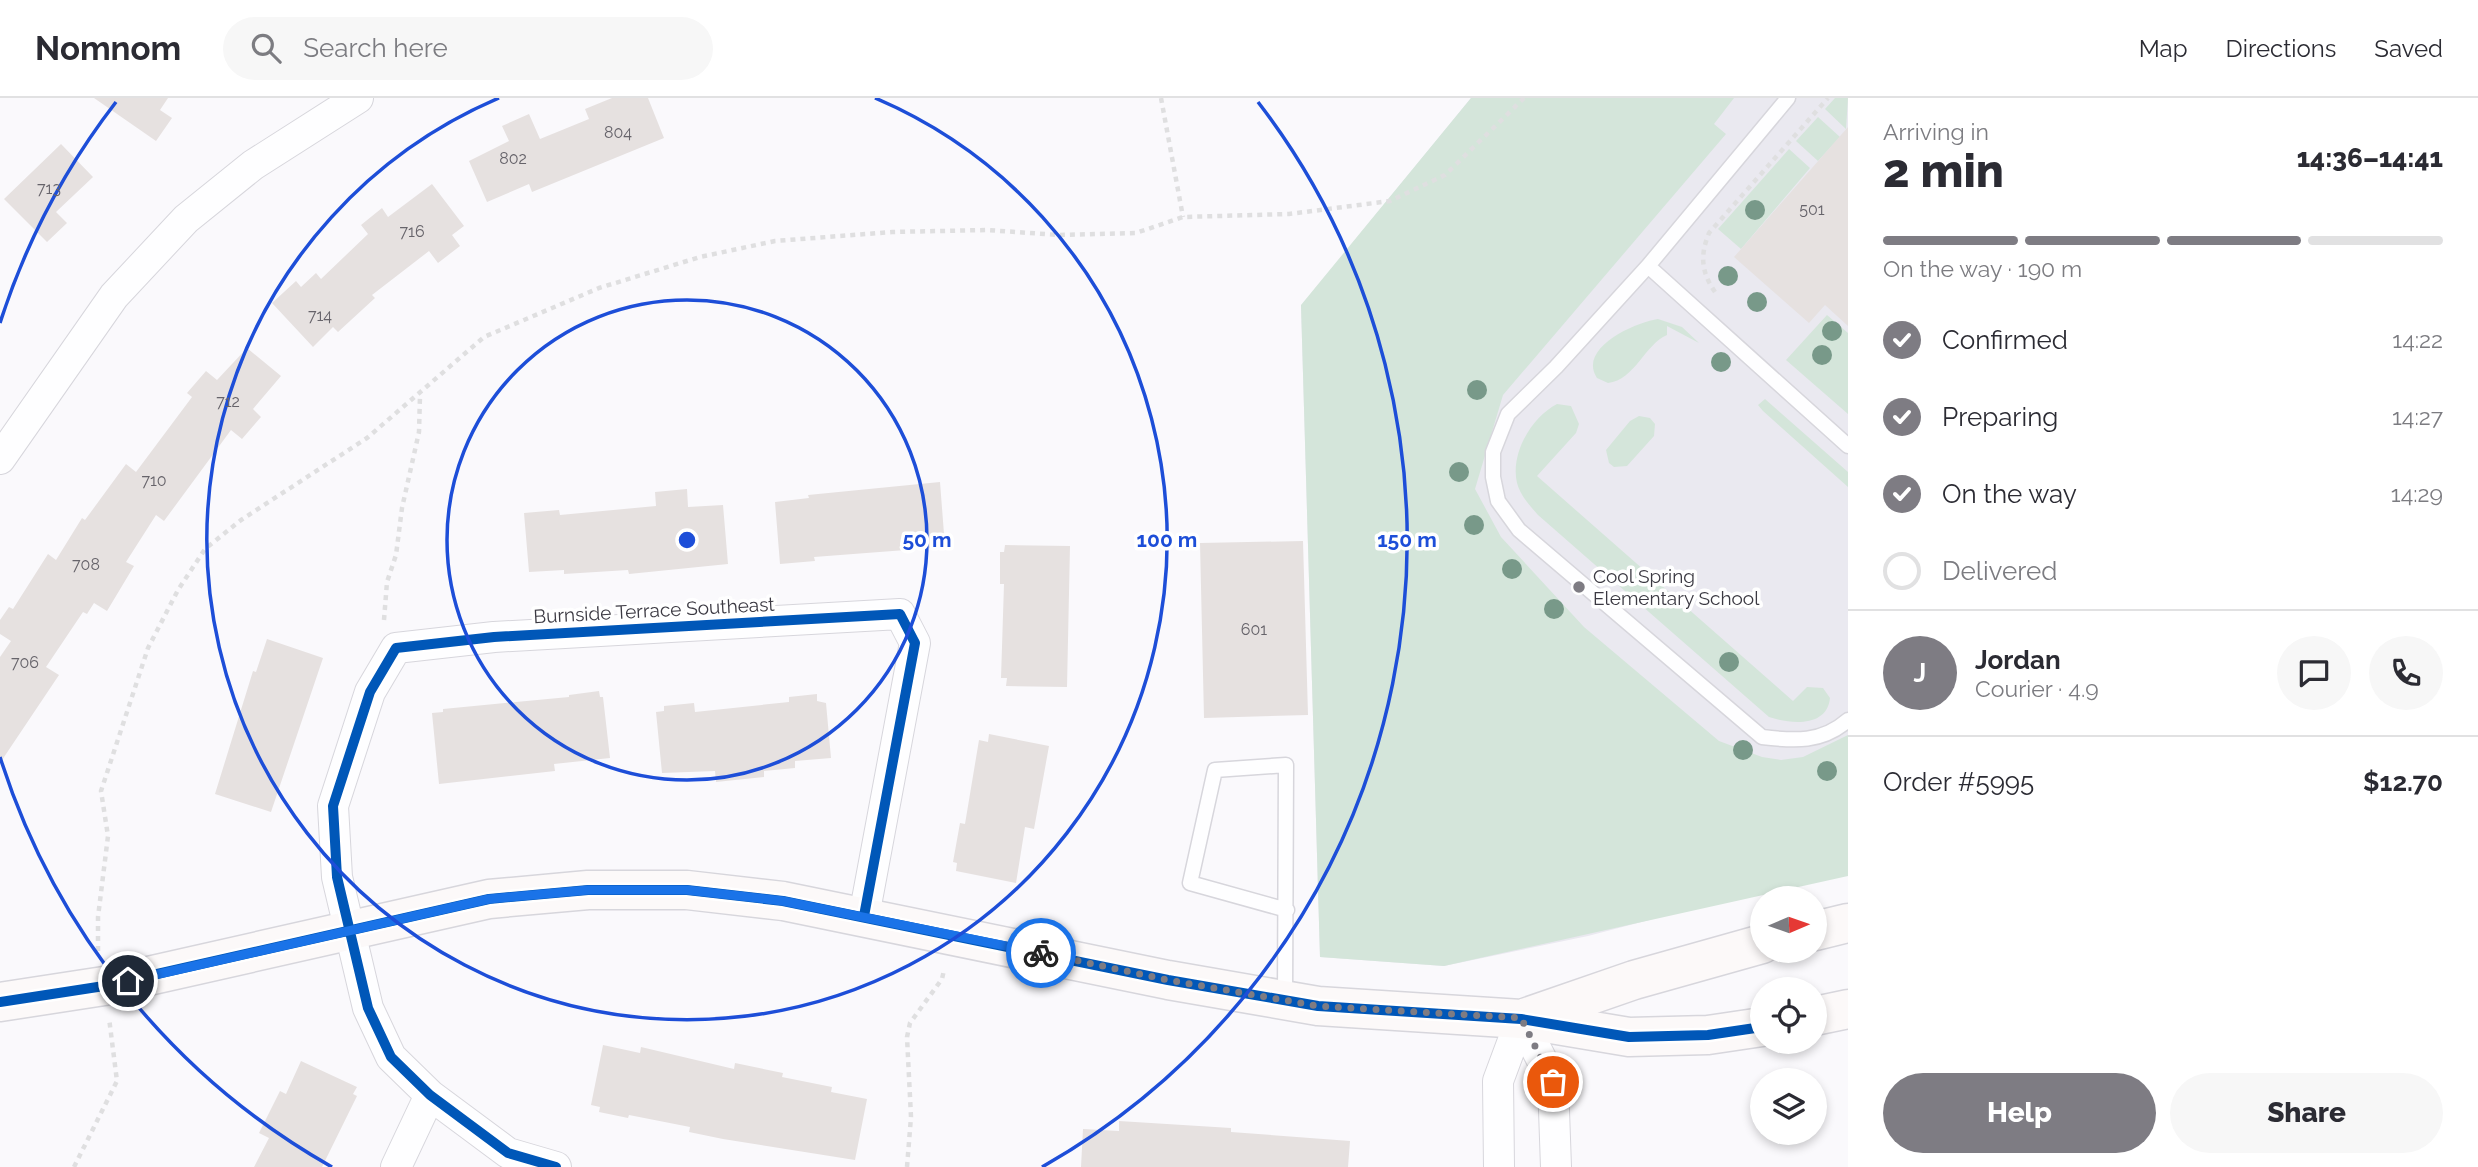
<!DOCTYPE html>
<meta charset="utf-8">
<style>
body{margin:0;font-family:Raleway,sans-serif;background:#f7f7f7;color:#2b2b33;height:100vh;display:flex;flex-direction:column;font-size:26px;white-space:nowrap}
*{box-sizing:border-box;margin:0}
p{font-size:23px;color:#7c7c81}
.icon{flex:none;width:38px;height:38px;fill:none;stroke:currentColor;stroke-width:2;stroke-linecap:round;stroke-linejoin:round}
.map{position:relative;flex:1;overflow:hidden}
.drawer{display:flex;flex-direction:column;background:#fff;width:630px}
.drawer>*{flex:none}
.needle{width:46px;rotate:88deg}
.buttons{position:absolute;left:1750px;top:788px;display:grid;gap:14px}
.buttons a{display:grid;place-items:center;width:77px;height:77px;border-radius:50%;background:#fff;box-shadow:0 4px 10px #0003;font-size:35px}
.pin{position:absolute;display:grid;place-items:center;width:60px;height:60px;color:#fff;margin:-30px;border:4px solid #fff;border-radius:50%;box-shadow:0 2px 7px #0007}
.courier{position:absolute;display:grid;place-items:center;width:70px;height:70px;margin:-35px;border:5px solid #1a73e8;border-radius:50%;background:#fff;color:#222;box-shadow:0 2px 9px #0007}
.head em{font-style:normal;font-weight:800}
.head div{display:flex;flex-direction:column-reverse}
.head{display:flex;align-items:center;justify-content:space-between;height:119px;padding:0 35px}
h1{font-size:46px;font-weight:800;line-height:52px}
.bar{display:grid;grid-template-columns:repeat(4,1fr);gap:10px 7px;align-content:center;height:84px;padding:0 35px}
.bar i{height:9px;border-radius:5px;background:#e1e1e2}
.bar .current{background:#7e7c83}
.bar p{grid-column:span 4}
.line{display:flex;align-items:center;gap:18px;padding:0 35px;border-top:2px solid #e1e1e2}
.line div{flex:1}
.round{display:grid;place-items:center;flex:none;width:74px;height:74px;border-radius:37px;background:#f7f7f7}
ol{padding:0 35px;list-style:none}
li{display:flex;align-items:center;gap:21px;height:77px}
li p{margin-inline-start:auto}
li .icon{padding:7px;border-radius:50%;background:#7e7c83;color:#fff;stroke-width:4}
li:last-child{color:#7c7c81}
li i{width:38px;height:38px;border:4px solid #e1e1e2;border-radius:50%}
.button{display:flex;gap:14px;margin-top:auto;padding:14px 35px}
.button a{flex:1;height:80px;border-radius:42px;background:#7e7c83;color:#fff;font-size:28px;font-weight:800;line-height:80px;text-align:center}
.button a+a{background:#f7f7f7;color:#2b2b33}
header{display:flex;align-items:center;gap:42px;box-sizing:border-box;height:98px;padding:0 35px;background:#fff;border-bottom:2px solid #e1e1e2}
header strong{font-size:33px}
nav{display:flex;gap:38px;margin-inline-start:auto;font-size:24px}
.search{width:490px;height:63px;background:#f7f7f7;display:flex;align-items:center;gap:18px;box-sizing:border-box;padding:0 24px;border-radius:38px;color:#7c7c81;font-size:26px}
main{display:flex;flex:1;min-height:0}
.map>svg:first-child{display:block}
.built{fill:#eae9f0}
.green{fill:#d4e5da}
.building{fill:#e6e1e0}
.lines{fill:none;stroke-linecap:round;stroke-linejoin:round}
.lane-casing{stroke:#d7d6dc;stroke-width:17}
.street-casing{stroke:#d7d6dc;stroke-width:32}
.secondary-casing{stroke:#d7d6dc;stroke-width:41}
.path{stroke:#dfdfe0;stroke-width:4.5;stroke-dasharray:5 5;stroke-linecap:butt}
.lane{stroke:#fefeff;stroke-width:14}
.street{stroke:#fefeff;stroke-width:30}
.secondary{stroke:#fcf9f9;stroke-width:38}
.cycleway-casing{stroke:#fff;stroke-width:15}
.cycleway{stroke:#0057b8;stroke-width:10}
.tree{fill:#789989}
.done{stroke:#7e7c83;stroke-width:7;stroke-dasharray:0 12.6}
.route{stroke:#1a73e8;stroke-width:9}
.ring{fill:none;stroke:#1d4ed8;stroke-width:3.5}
.poi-dot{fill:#7e7c83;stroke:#fff;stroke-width:2.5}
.labels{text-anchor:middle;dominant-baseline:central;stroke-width:7;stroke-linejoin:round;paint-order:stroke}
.number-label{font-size:16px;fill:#66636a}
.poi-label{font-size:19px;fill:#3b3942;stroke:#fff;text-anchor:start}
.street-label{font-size:19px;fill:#3b3942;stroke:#fff}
.centre{fill:#1d4ed8;stroke:#fff;stroke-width:3.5}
.ring-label{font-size:21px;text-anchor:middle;font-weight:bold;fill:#1d4ed8;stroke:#fff;stroke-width:7;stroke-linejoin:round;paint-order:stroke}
</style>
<header>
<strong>Nomnom</strong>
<div class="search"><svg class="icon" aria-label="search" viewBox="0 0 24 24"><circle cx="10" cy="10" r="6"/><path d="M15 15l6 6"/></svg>Search here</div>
<nav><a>Map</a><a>Directions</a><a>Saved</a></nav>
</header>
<main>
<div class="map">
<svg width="1848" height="1069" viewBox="0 0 1848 1069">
<rect width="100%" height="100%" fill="#faf9fc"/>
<!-- built -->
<path class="built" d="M 1471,0 L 1848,0 L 1848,770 L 1588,838 L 1444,868 L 1320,859 L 1301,208 Z"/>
<!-- green -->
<path class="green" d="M 1471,0 L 1734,0 L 1714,26 L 1726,36 L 1503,297 L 1475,391 L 1501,439 L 1584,529 L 1719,643 L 1762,659 L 1781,662 L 1803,659 L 1848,637 L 1848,778 L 1444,868 L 1320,859 L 1301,207 Z
M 1835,0 L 1848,0 L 1846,31 L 1825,11 Z
M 1818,19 L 1840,39 L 1818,63 L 1796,43 Z
M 1789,51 L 1810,70 L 1741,151 L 1718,131 Z
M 1827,217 L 1848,235 L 1848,316 L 1786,262 Z
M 1658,221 L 1682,229 L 1699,245 L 1667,228 L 1667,237 C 1645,246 1635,282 1608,285 L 1597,280 C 1577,250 1636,224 1658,221 Z
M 1765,301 L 1848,374 L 1848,389 L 1763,313 L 1758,307 Z
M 1557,306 L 1571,308 L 1579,326 L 1576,335 L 1537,378 L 1793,603 L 1807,589 L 1823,590 L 1830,600 C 1827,630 1790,626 1769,619 L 1538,417 C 1530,408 1520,397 1517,385 C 1510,355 1532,319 1557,306 Z
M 1639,318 L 1650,320 L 1655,326 L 1654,338 L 1627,368 L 1614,369 L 1609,365 L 1606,352 L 1630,323 Z"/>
<!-- building -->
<path class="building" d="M 94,0 L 168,0 L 160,12 L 172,20 L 156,43 Z
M 612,0 L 648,0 L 664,40 L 532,94 L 529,86 L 487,104 L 469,63 L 509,43 L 502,28 L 529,16 L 540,41 L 589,21 L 585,11 Z
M 1848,29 L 1848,228 L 1825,207 L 1809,225 L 1734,159 Z
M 61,46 L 93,79 L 56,114 L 67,125 L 47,144 L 4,101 Z
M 432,86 L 464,128 L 452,137 L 460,148 L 438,165 L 429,153 L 372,197 L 375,200 L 338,234 L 333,229 L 313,249 L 272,205 L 296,183 L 301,189 L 316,175 L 321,181 L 368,136 L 361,127 L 382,110 L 388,119 Z
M 247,250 L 281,278 L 253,311 L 261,319 L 242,341 L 231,332 L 164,423 L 156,417 L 126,464 L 134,468 L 107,513 L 94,505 L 87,516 L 83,514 L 46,569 L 59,577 L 0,665 L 0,559 L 11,543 L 0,536 L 0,522 L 9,509 L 13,511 L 48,456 L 56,462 L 82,420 L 85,422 L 126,366 L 136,374 L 192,299 L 187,295 L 206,273 L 217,282 Z
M 940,384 L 945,449 L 814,459 L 815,463 L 780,466 L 775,404 L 809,400 L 808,397 Z
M 687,391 L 688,409 L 723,407 L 728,466 L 629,476 L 628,472 L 564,476 L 564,472 L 529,474 L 524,415 L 559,412 L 560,417 L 656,408 L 655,394 Z
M 1303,443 L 1308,617 L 1204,620 L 1200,445 Z
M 1005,447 L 1070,448 L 1067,589 L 1006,588 L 1007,580 L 1001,580 L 1004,486 L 1000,486 L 1000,454 L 1004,454 Z
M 267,541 L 323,560 L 271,714 L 215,696 L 253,573 L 256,574 Z
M 599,593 L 600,599 L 603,599 L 610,660 L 554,666 L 555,673 L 439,686 L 432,615 L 443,614 L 443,611 L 569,599 L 569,597 Z
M 817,596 L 817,603 L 826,605 L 831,660 L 795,663 L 795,670 L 764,673 L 764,679 L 716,684 L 715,673 L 662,675 L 656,614 L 664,613 L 664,608 L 694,605 L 695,614 L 789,604 L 789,599 Z
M 989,636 L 1049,648 L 1034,731 L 1025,729 L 1016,785 L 956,773 L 957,765 L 953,764 L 960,725 L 965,726 L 979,642 L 988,644 Z
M 603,947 L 640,955 L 641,949 L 734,971 L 735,965 L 783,975 L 782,979 L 832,989 L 831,994 L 867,1001 L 855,1062 L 723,1041 L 689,1034 L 690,1029 L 629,1017 L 628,1020 L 599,1014 L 600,1009 L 591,1007 Z
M 301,963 L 357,989 L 353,996 L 357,998 L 322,1069 L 254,1069 L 269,1040 L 259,1035 L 280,993 L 286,996 Z
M 1119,1023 L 1231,1030 L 1231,1034 L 1350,1043 L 1348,1069 L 1081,1069 L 1083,1031 L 1119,1033 Z"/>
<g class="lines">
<!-- lane casing -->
<g class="lane-casing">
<path id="lane" d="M 1648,168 L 1788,0
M 1848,348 L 1648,168 L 1556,269 L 1508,316 L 1493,354 L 1493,379 L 1498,403 L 1519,432 L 1762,639 C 1794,643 1822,645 1848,622
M 1285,901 L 1286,667 L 1215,672 L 1190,785 L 1287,812"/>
</g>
<!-- street casing -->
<g class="street-casing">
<path id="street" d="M 0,361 L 114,198 L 186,121 L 253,67 L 358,0
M 1521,921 L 1553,984 L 1556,1069
M 396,1069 L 430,997
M 556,1069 L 508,1055 L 430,997 L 391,959 L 368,910 L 337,779 L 333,708 L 370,594 L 396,550 L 494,539 L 900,516 L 915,545 L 864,818
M 1499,1069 L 1498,983 L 1521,921"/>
</g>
<!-- secondary casing -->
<g class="secondary-casing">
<path id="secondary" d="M 1815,833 L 1848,825
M 0,904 L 104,888 L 489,801 L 588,792 L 687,792 L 783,803 L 1168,882 L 1318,908 L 1521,921 L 1629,939 L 1708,937 L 1762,929
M 1815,918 L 1848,911
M 1527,919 L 1634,882 L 1762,846"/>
</g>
<!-- path -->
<path class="path" d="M 1161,0 L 1183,119
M 1715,194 C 1701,174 1700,157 1709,135 L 1828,0
M 384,522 L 387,484 L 396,457 L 402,410 L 419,334 L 420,297
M 98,853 L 98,819 L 108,738 L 101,693 L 148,550 L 178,492 L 205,451 L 241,422 L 367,340 L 484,239 L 599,190 L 700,159 L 775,143 L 892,134 L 987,132 L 1059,137 L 1136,135 L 1183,119 L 1289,116 L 1390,103 L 1445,77 L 1524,0
M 74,1069 L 117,983 L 109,920
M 907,1069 L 911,1019 L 907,939 L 910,925 L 942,881 L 944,872"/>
<!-- lane -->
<use href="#lane" class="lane"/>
<!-- street -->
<use href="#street" class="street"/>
<!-- secondary -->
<use href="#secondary" class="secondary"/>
<!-- cycleway casing -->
<g class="cycleway-casing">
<path id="cycleway" d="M 0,904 L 104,888 L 489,801 L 588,792 L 687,792 L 783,803 L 1168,882 L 1318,908 L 1521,921 L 1629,939 L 1708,937 L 1762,929
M 556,1069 L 508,1055 L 430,997 L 391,959 L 368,910 L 337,779 L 333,708 L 370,594 L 396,550 L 494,539 L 900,516 L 915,545 L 864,818"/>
</g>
<!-- cycleway -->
<use href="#cycleway" class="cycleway"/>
</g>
<!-- trees -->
<g class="tree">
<circle cx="1755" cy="112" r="10"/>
<circle cx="1728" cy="178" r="10"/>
<circle cx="1757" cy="204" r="10"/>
<circle cx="1832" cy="233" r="10"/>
<circle cx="1822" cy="257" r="10"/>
<circle cx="1721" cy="264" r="10"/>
<circle cx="1477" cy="292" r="10"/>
<circle cx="1459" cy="374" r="10"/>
<circle cx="1474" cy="427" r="10"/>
<circle cx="1512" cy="471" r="10"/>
<circle cx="1554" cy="511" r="10"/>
<circle cx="1729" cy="564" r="10"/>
<circle cx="1743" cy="652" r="10"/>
<circle cx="1827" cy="673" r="10"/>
</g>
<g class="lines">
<!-- done -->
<path class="done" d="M 1041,855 L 1168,882 L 1318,908 L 1521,920 L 1553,984"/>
<!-- route -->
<path class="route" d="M 128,883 L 489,801 L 588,792 L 687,792 L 783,803 L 1041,855"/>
</g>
<!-- distance rings -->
<g class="ring">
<circle cx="687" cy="442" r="240"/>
<path d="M875 0A480 480 0 1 1 499 0"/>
<path d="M332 1069A720 720 0 0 1 0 659M0 225A720 720 0 0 1 116 4M1258 4A720 720 0 0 1 1042 1069"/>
</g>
<!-- markers -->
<circle class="poi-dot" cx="1579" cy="489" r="7"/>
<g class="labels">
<!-- number labels -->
<g class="number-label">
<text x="618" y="34">804</text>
<text x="513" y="60">802</text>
<text x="49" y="90">713</text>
<text x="1812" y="111">501</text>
<text x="412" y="133">716</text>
<text x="320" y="217">714</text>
<text x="228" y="303">712</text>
<text x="154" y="382">710</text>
<text x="86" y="466">708</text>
<text x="1254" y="531">601</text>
<text x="25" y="564">706</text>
</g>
<!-- poi labels -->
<g class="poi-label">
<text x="1593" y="478">Cool Spring<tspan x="1593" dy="22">Elementary School</tspan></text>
</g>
<!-- street labels -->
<g class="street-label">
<text transform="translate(654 512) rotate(-3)">Burnside Terrace Southeast</text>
</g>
</g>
<circle cx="687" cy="442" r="10" class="centre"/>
<g class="ring-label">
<text x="927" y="449">50 m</text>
<text x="1167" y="449">100 m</text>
<text x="1407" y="449">150 m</text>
</g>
</svg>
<div class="buttons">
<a><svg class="needle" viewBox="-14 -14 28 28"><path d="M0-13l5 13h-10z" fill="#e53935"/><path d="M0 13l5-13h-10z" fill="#7c7c81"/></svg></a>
<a><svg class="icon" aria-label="locate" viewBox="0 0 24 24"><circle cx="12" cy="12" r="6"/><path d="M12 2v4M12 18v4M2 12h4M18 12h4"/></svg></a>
<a><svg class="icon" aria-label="layers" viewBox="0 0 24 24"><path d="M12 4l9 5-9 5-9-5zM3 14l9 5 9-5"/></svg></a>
</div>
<div class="pin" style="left:1553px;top:984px;background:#ea580c"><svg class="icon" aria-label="bag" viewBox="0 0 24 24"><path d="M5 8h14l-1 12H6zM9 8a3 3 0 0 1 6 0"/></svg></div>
<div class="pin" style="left:128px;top:883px;background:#1f2937"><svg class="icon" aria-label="home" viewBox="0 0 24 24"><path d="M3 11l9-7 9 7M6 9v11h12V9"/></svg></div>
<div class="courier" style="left:1041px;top:855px"><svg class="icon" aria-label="bike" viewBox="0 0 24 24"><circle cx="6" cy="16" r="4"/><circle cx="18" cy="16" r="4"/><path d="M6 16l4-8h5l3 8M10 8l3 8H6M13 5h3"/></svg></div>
</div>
<section class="drawer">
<div class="head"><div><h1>2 min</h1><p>Arriving in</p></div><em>14:36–14:41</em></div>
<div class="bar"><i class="current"></i><i class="current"></i><i class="current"></i><i></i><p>On the way · 190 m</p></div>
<ol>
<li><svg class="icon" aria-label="check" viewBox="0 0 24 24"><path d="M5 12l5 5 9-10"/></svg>Confirmed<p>14:22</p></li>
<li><svg class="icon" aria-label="check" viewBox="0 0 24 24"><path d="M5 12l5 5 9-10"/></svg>Preparing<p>14:27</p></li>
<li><svg class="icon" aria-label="check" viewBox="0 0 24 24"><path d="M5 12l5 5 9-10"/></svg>On the way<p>14:29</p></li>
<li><i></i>Delivered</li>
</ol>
<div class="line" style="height:126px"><b class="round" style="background:#7e7c83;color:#fff">J</b><div><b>Jordan</b><p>Courier · 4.9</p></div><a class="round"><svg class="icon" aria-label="chat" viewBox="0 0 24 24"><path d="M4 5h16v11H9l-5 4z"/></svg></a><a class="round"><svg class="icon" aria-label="phone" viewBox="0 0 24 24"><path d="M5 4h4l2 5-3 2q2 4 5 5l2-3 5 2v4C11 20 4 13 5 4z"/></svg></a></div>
<div class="line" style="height:91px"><div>Order #5995</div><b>$12.70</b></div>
<div class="button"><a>Help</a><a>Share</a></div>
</section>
</main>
